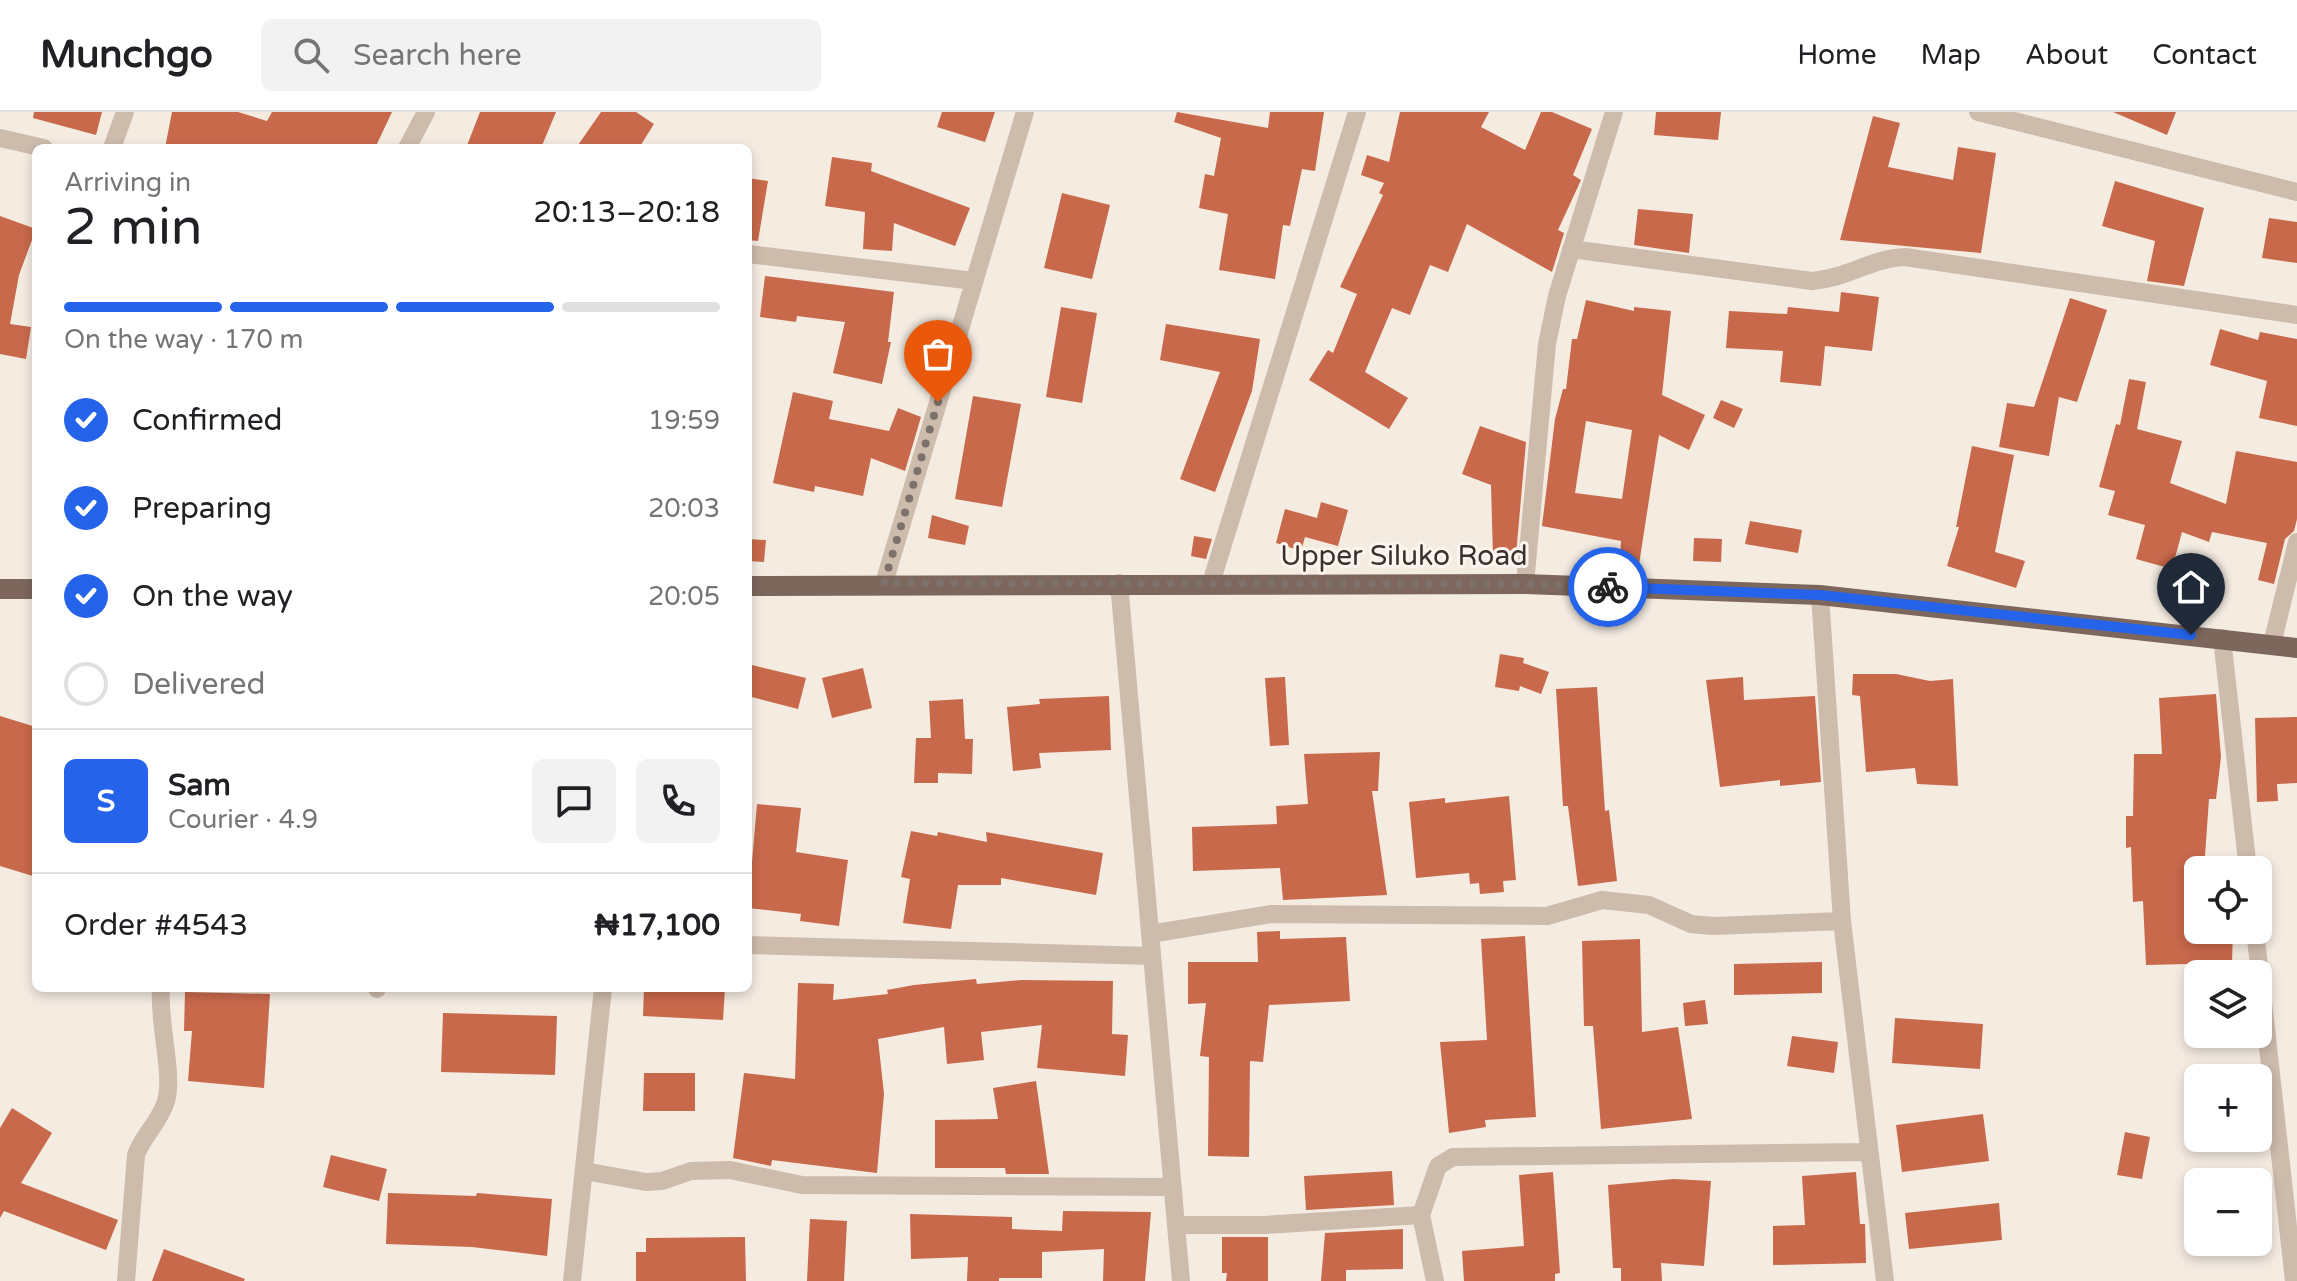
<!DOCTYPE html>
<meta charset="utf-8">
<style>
body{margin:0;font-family:"Varela Round",sans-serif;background:#f2f2f2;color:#202124;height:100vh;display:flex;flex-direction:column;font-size:30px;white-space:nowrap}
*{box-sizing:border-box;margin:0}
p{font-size:26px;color:#757577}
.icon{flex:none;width:44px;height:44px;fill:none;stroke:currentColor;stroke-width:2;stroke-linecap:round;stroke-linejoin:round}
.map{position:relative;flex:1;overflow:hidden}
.details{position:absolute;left:32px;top:32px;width:720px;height:848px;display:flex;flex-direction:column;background:#fff;border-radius:12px;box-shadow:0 4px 12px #0003}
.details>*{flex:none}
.buttons{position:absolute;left:2184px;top:744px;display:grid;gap:16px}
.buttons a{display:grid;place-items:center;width:88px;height:88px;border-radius:12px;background:#fff;box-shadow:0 4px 12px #0003;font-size:40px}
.pin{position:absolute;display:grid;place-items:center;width:68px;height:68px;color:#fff;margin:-82px -34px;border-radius:50% 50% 50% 0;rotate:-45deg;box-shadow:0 0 8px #0007}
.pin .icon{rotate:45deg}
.courier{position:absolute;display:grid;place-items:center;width:80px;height:80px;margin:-40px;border:6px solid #2563eb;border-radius:50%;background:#fff;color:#222;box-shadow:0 2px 10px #0007}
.overview em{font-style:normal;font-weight:600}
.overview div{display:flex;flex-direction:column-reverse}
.overview{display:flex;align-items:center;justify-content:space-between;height:136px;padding:0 32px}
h1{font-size:52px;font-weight:600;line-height:60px}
.bar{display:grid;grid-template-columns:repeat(4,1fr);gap:12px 8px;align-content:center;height:96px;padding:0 32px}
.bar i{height:10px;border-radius:6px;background:#e0e0e0}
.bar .selected{background:#2563eb}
.bar p{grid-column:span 4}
.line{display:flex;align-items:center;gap:20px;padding:0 32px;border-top:2px solid #e0e0e0}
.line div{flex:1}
.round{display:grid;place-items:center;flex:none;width:84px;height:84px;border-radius:12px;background:#f2f2f2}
ol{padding:0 32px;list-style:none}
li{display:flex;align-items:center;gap:24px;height:88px}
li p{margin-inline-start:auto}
li .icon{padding:8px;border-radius:50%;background:#2563eb;color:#fff;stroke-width:4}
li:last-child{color:#757577}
li i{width:44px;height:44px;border:4px solid #e0e0e0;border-radius:50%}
header{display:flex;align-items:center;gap:48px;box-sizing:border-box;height:112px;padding:0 40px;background:#fff;border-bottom:2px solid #e0e0e0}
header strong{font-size:38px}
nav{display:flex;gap:44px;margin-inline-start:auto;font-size:28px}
.search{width:560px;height:72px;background:#f2f2f2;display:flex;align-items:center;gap:20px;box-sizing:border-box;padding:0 28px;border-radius:12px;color:#757577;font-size:30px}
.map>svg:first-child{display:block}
.building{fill:#c8694b;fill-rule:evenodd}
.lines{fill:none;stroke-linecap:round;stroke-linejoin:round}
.minor{stroke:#cdbbac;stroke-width:18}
.primary{stroke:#7d675c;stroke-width:20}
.done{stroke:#7c716b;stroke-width:8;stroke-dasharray:0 14.4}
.route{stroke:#2563eb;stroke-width:10}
.labels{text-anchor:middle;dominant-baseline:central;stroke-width:6;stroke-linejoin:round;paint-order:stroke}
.street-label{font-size:28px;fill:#3b302b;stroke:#fbf5ee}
</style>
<header>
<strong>Munchgo</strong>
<div class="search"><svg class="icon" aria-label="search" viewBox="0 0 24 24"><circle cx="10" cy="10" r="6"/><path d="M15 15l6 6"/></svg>Search here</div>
<nav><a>Home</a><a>Map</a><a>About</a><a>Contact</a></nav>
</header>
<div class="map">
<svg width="2297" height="1169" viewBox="0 0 2297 1169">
<rect width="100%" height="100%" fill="#f4ebe1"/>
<!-- building -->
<path class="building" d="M 34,0 L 102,0 L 96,23 L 33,6 Z
M 172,0 L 238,0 L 267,9 L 272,0 L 392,0 L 375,36 L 165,36 Z
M 480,0 L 556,0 L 541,36 L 466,36 Z
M 601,0 L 636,0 L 654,12 L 639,36 L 576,36 Z
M 942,0 L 995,0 L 985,30 L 937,15 Z
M 1177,0 L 1268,16 L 1270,0 L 1324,0 L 1315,59 L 1302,57 L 1290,114 L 1283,113 L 1275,167 L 1219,158 L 1228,102 L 1199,96 L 1205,62 L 1214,64 L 1221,26 L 1174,10 Z
M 1400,0 L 1489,0 L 1481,15 L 1525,38 L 1541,0 L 1552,0 L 1592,17 L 1573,63 L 1581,68 L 1558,118 L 1564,121 L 1552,160 L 1467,112 L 1448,160 L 1430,153 L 1410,203 L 1392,196 L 1365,260 L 1408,286 L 1389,317 L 1309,268 L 1328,238 L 1333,241 L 1357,182 L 1340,175 L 1383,83 L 1379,81 L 1384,71 L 1361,63 L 1367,43 L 1389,50 Z
M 1656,0 L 1721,0 L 1718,28 L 1654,23 Z
M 2113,0 L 2176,0 L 2167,23 Z
M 1873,4 L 1900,11 L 1888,55 L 1953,68 L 1958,35 L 1996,41 L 1981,141 L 1840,128 Z
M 832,45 L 872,51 L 871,59 L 970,96 L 955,134 L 894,111 L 892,139 L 863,137 L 865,100 L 825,94 Z
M 748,66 L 768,69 L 758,129 L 748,128 Z
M 2115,69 L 2204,96 L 2184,174 L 2147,169 L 2155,129 L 2102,114 Z
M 1062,81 L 1110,93 L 1092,167 L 1044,156 Z
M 1638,97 L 1693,102 L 1689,141 L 1634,133 Z
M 0,104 L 36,117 L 19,163 L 10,212 L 31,215 L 26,247 L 0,242 Z
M 2269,106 L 2297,110 L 2297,151 L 2262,146 Z
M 765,164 L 894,180 L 888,230 L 891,230 L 882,272 L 833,261 L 845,210 L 797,204 L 796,210 L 760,205 Z
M 1841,180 L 1879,185 L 1872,239 L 1825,234 L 1821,274 L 1780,270 L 1783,239 L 1726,236 L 1729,199 L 1787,202 L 1788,195 L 1839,200 Z
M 2070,186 L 2107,198 L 2077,290 L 2059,285 L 2049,344 L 1999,335 L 2007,291 L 2034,295 Z
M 1586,188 L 1634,199 L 1634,195 L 1671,199 L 1662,283 L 1705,303 L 1689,338 L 1659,323 L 1638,459 L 1619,458 L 1621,429 L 1542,414 L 1555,307 L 1563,277 L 1566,277 L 1572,227 L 1577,227 ZM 1586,309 L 1632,318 L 1622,387 L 1575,381 Z
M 1061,195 L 1097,201 L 1082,291 L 1046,285 Z
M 1166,212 L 1260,227 L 1252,279 L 1215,380 L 1180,367 L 1220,260 L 1160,248 Z
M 2220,217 L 2258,228 L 2260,220 L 2297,227 L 2297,314 L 2259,306 L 2267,269 L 2210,253 Z
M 2129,267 L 2146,270 L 2137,317 L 2182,329 L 2170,371 L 2226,392 L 2236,339 L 2297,350 L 2297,407 L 2294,419 L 2285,427 L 2274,472 L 2258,468 L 2267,431 L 2212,420 L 2209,430 L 2182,420 L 2172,457 L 2136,447 L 2145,413 L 2108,403 L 2115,379 L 2099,375 L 2116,312 L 2120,313 Z
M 793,280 L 833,289 L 829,307 L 889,319 L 898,296 L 921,305 L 905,359 L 871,346 L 863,384 L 815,374 L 814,380 L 773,371 Z
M 973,284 L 1021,292 L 1002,395 L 955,387 Z
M 1721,288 L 1743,297 L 1734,316 L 1713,306 Z
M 1480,314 L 1526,330 L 1516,443 L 1493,444 L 1491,373 L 1462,362 Z
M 1972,334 L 2014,343 L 1995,440 L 2025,449 L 2016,476 L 1947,454 L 1959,415 L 1956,415 Z
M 1321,390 L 1348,398 L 1338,434 L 1305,425 L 1301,439 L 1276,431 L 1285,397 L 1317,406 Z
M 932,403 L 969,414 L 965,433 L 928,426 Z
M 1750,409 L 1802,418 L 1798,441 L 1745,432 Z
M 1194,424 L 1212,427 L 1206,447 L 1191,444 Z
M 1694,426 L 1722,427 L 1721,450 L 1693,449 Z
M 748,427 L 766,428 L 764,450 L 748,449 Z
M 1500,542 L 1524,546 L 1523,551 L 1549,560 L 1541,582 L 1520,574 L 1519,579 L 1495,575 Z
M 752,553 L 806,566 L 798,597 L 748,584 Z
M 863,556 L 872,596 L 832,606 L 822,566 Z
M 1853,562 L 1896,562 L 1930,569 L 1953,567 L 1958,674 L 1917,672 L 1915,656 L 1866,660 L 1860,584 L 1852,583 Z
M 1285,565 L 1289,633 L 1270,634 L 1265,566 Z
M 1743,565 L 1744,588 L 1815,584 L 1821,670 L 1780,674 L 1780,668 L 1720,675 L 1706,568 Z
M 1597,575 L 1605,699 L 1609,698 L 1617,769 L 1578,774 L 1568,694 L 1563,694 L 1556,577 Z
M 2216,582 L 2221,645 L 2216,687 L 2209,687 L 2204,758 L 2198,758 L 2198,818 L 2233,818 L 2232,851 L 2146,853 L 2143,789 L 2133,790 L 2131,735 L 2126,736 L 2126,704 L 2133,704 L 2134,642 L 2162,642 L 2159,586 Z
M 1109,584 L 1111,638 L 1039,641 L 1041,656 L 1013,659 L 1007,595 L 1040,592 L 1039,587 Z
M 963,587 L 965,627 L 973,627 L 972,662 L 938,661 L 938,671 L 914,671 L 916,626 L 931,626 L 929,589 Z
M 0,604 L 36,615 L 36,765 L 0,754 Z
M 2297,605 L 2297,671 L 2277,672 L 2278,689 L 2257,690 L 2255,606 Z
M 1380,640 L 1378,679 L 1372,679 L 1387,783 L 1283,788 L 1280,756 L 1193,759 L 1192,715 L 1277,712 L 1276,694 L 1308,692 L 1304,642 Z
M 1509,684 L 1516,768 L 1503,769 L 1504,780 L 1480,782 L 1479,771 L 1470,772 L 1469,761 L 1416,766 L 1409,690 L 1445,686 L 1445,691 Z
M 757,692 L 801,696 L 796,740 L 848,748 L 839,814 L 800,809 L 801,802 L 748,796 Z
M 911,719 L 937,724 L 938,720 L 987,730 L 986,720 L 1103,741 L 1096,783 L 1001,766 L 1001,773 L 958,773 L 951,817 L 903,811 L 910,767 L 901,765 Z
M 1280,819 L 1280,827 L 1346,825 L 1350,889 L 1269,893 L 1263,950 L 1250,949 L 1249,1045 L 1208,1044 L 1209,945 L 1200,944 L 1206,891 L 1188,892 L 1188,850 L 1258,850 L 1257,820 Z
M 1525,824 L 1536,1005 L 1485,1008 L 1486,1015 L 1449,1021 L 1440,930 L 1487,928 L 1481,827 Z
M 1640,827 L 1642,920 L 1678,915 L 1692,1007 L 1601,1017 L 1593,914 L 1584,914 L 1582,829 Z
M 1822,850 L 1822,881 L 1734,883 L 1734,852 Z
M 976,867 L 977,872 L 1021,868 L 1113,869 L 1112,922 L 1128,923 L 1125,964 L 1037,956 L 1042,913 L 981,920 L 984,948 L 947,952 L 944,915 L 878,927 L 884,982 L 877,1061 L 772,1048 L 771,1054 L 733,1046 L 744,961 L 795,967 L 798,871 L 834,872 L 833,888 L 888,882 L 887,878 L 914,873 Z
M 644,876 L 725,876 L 723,908 L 643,904 Z
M 185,880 L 270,882 L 264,976 L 188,969 L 192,919 L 184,919 Z
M 1705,888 L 1708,912 L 1685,914 L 1683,891 Z
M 443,901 L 557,904 L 555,963 L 441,960 Z
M 1895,906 L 1983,912 L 1980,957 L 1892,951 Z
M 1792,924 L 1838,930 L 1834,961 L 1787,954 Z
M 644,961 L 695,961 L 695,999 L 643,999 Z
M 1036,969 L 1049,1062 L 1006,1062 L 1005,1056 L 935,1056 L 935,1008 L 998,1007 L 993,976 Z
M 12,996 L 52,1021 L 21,1071 L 118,1108 L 106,1138 L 4,1099 L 0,1106 L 0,1016 Z
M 1983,1002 L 1989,1049 L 1902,1060 L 1896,1013 Z
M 2125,1020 L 2150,1025 L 2142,1067 L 2117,1063 Z
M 331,1043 L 387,1057 L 379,1089 L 323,1075 Z
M 1392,1059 L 1394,1093 L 1306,1098 L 1304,1064 Z
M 1553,1060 L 1560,1161 L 1555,1162 L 1555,1169 L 1464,1169 L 1462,1139 L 1524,1134 L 1519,1063 Z
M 1856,1060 L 1860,1112 L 1865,1112 L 1866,1151 L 1773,1153 L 1773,1114 L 1805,1113 L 1802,1064 Z
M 1674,1067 L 1711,1069 L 1704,1154 L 1661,1151 L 1662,1169 L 1621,1169 L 1621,1156 L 1613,1156 L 1608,1073 Z
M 388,1081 L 476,1084 L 477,1081 L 552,1087 L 547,1144 L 472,1135 L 386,1132 Z
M 1999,1091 L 2002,1128 L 1909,1137 L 1905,1101 Z
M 1063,1099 L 1151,1100 L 1145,1169 L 1103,1169 L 1104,1137 L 1042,1140 L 1042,1166 L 999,1166 L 999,1169 L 967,1169 L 968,1145 L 911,1147 L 910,1102 L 1012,1105 L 1012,1117 L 1062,1119 Z
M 810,1107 L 847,1109 L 844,1169 L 807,1169 Z
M 1403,1117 L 1403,1157 L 1346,1158 L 1346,1169 L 1321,1169 L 1325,1121 Z
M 745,1125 L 746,1169 L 636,1169 L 636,1140 L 646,1140 L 646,1126 Z
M 1222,1125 L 1268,1125 L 1268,1169 L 1226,1169 L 1227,1161 L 1222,1161 Z
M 164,1137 L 245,1167 L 244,1169 L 152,1169 Z"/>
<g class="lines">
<!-- minor -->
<path class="minor" d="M 1978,0 L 2297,80
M 0,26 L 44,36
M 112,36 L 125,0
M 407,36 L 426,0
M 1571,137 L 1812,169 C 1848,166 1872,146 1905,145 L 2297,203
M 748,142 L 974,169
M 884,471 L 1025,0
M 1119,471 L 1181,1169
M 1211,471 L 1357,0
M 1525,472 L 1547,232 L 1557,184 L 1614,0
M 1820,483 L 1842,809 L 1885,1169
M 2222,526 L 2248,758
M 2272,532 L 2297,430
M 2255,818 L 2294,1169
M 1150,822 L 1272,802 L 1547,804 L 1602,788 L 1649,793 L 1691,812 L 1713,814 L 1842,809
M 748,833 L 1151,844
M 377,877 L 377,876
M 584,1059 L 646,1070 L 662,1069 L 691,1059 L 730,1058 L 802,1073 L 1172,1075
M 1421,1103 L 1438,1054 L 1453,1045 L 1868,1040
M 1177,1113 L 1264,1113 L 1421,1103 L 1435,1169
M 126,1169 L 136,1043 C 143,1023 160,1010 166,989 C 174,964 158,909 161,876
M 572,1169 L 603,876"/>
<!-- primary -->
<path class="primary" d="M 748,474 L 1525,472 L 1820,483 L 2297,536
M 0,477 L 36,477"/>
</g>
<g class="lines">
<!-- done -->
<path class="done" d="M 938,290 L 884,471 L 1525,472 L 1608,475"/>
<!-- route -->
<path class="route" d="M 1608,475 L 1820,483 L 2191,523"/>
</g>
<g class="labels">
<!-- street labels -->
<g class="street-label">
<text x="1404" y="444">Upper Siluko Road</text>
</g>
</g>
</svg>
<div class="buttons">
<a><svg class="icon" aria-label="locate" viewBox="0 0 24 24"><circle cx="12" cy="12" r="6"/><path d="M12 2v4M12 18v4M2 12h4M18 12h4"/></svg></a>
<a><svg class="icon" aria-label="layers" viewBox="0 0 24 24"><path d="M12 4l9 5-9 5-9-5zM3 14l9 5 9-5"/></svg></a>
<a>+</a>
<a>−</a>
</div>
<div class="pin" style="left:938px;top:290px;background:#ea580c"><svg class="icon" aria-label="bag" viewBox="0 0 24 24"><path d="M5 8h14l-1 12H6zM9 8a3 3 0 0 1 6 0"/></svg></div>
<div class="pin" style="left:2191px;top:523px;background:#1f2937"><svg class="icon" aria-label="home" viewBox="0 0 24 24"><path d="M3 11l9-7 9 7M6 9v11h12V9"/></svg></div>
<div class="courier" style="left:1608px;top:475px"><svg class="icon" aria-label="bike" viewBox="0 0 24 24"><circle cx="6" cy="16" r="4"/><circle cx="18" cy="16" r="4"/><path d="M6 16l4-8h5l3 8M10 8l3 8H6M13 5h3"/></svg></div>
<section class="details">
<div class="overview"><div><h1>2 min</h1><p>Arriving in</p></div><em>20:13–20:18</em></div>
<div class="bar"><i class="selected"></i><i class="selected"></i><i class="selected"></i><i></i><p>On the way · 170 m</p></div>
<ol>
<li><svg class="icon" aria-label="check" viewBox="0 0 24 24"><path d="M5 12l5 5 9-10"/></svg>Confirmed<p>19:59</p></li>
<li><svg class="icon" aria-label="check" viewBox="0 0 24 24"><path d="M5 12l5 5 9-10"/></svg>Preparing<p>20:03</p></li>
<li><svg class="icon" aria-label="check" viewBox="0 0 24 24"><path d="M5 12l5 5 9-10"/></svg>On the way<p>20:05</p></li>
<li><i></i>Delivered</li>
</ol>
<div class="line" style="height:144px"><b class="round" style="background:#2563eb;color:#fff">S</b><div><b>Sam</b><p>Courier · 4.9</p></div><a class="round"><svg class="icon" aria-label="chat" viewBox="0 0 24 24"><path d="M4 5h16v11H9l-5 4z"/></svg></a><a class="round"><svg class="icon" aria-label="phone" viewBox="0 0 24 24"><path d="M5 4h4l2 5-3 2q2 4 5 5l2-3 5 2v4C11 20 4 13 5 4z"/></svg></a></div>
<div class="line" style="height:104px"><div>Order #4543</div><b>₦17,100</b></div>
</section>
</div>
